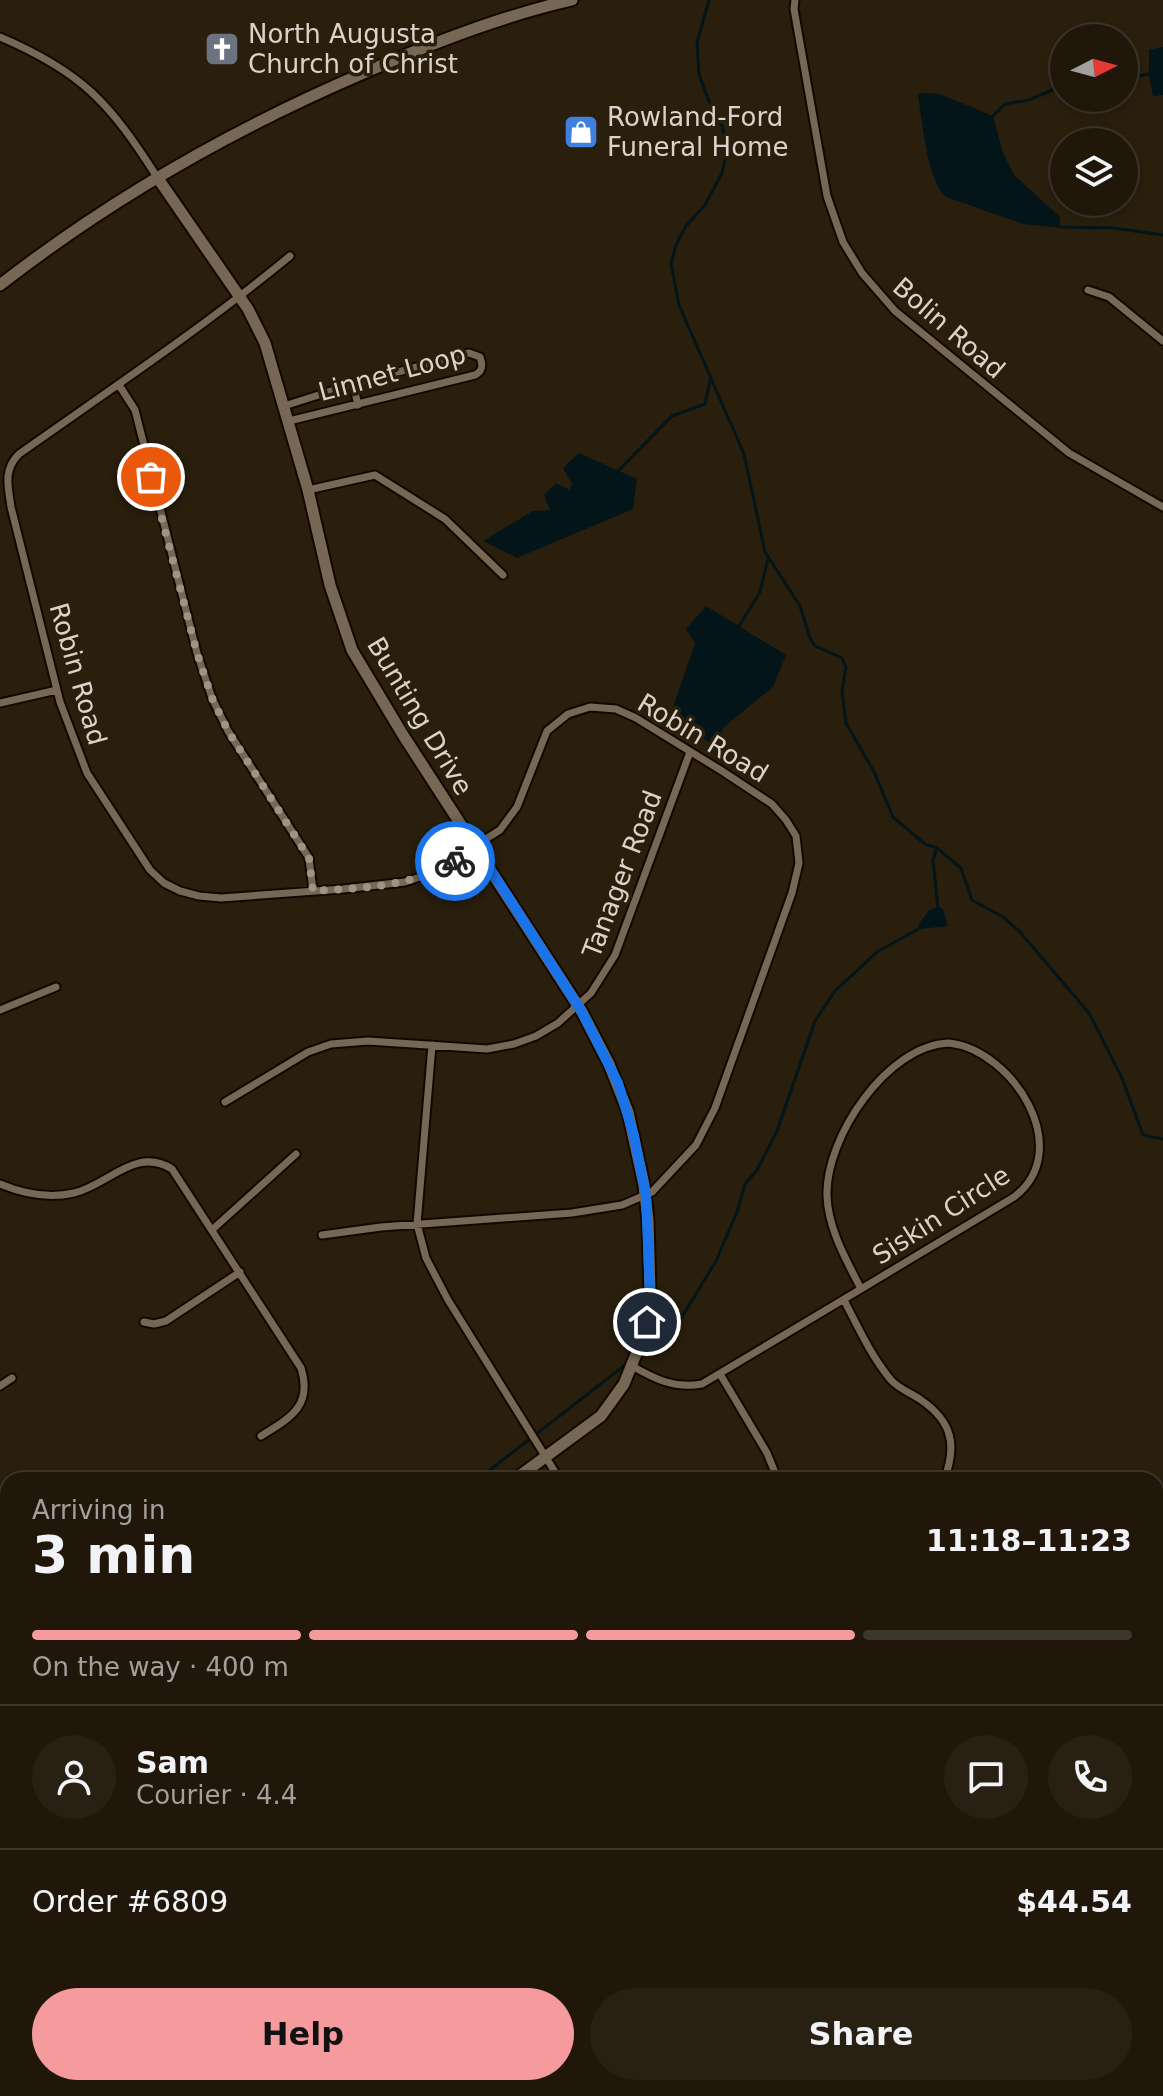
<!DOCTYPE html>
<meta charset="utf-8">
<style>
body{margin:0;font-family:"DejaVu Sans",sans-serif;background:#282013;color:#f1f3f6;height:100vh;display:flex;flex-direction:column;font-size:30px;white-space:nowrap}
*{box-sizing:border-box;margin:0}
p{font-size:26px;color:#a29f9c}
.icon{flex:none;width:44px;height:44px;fill:none;stroke:currentColor;stroke-width:2;stroke-linecap:round;stroke-linejoin:round}
.map{position:relative;flex:1;overflow:hidden}
.sheet{position:absolute;left:0px;top:1472px;width:1164px;height:624px;display:flex;flex-direction:column;background:#20170a;border-radius:24px 24px 0 0;box-shadow:0 4px 12px #0003,0 0 0 2px #3d362b}
.sheet>*{flex:none}
.needle{width:52px;rotate:84deg}
.tools{position:absolute;left:1050px;top:24px;display:grid;gap:16px}
.tools a{display:grid;place-items:center;width:88px;height:88px;border-radius:50%;background:#20170a;box-shadow:0 4px 12px #0003,0 0 0 2px #3d362b;font-size:40px}
.pin{position:absolute;display:grid;place-items:center;width:68px;height:68px;color:#fff;margin:-34px;border:4px solid #fff;border-radius:50%;box-shadow:0 2px 8px #0007}
.courier{position:absolute;display:grid;place-items:center;width:80px;height:80px;margin:-40px;border:6px solid #1a73e8;border-radius:50%;background:#fff;color:#222;box-shadow:0 2px 10px #0007}
.head em{font-style:normal;font-weight:800}
.head div{display:flex;flex-direction:column-reverse}
.head{display:flex;align-items:center;justify-content:space-between;height:136px;padding:0 32px}
h1{font-size:52px;font-weight:800;line-height:60px}
.bar{display:grid;grid-template-columns:repeat(4,1fr);gap:12px 8px;align-content:center;height:96px;padding:0 32px}
.bar i{height:10px;border-radius:6px;background:#3d362b}
.bar .current{background:#f59b9d}
.bar p{grid-column:span 4}
.line{display:flex;align-items:center;gap:20px;padding:0 32px;border-top:2px solid #3d362b}
.line div{flex:1}
.round{display:grid;place-items:center;flex:none;width:84px;height:84px;border-radius:42px;background:#282013}
.button{display:flex;gap:16px;margin-top:auto;padding:16px 32px}
.button a{flex:1;height:92px;border-radius:48px;background:#f59b9d;color:#111;font-size:32px;font-weight:800;line-height:92px;text-align:center}
.button a+a{background:#282013;color:#f1f3f6}
.map>svg:first-child{display:block}
.water{fill:#031518}
.lines{fill:none;stroke-linecap:round;stroke-linejoin:round}
.stream{stroke:#031518;stroke-width:3}
.street-casing{stroke:#130800;stroke-width:11}
.secondary-casing{stroke:#130800;stroke-width:15}
.street{stroke:#766854;stroke-width:7}
.secondary{stroke:#766854;stroke-width:11}
.done{stroke:#9d9487;stroke-width:8;stroke-dasharray:0 14.4}
.route{stroke:#1a73e8;stroke-width:10}
.labels{text-anchor:middle;dominant-baseline:central;stroke-width:7;stroke-linejoin:round;paint-order:stroke}
.poi-label{font-size:26px;fill:#dbd3c9;stroke:#2a1f0d;text-anchor:start}
.street-label{font-size:26px;fill:#dbd3c9;stroke:#2a1f0d}
</style>
<div class="map">
<svg width="1163" height="2096" viewBox="0 0 1163 2096">
<rect width="100%" height="100%" fill="#2a1f0d"/>
<!-- water -->
<path class="water" d="M 1163,47 L 1163,95 L 1153,96 L 1149,74 L 1149,50 Z
M 922,93 L 940,94 L 993,116 L 1003,153 L 1014,175 L 1060,217 L 1060,228 L 1023,224 L 946,197 C 927,180 922,120 918,94 Z
M 579,453 L 637,479 L 633,509 L 517,558 L 483,541 L 533,511 L 550,510 L 544,495 L 556,483 L 570,490 L 572,484 L 563,468 Z
M 706,606 L 786,655 L 773,687 L 724,727 L 715,745 L 679,725 L 673,707 L 695,643 L 686,629 Z
M 938,907 L 943,909 L 948,926 L 919,929 L 919,924 L 929,910 Z"/>
<g class="lines">
<!-- stream -->
<path class="stream" d="M 709,0 L 697,43 L 699,74 L 708,99 L 723,128 L 726,156 L 722,173 L 705,205 L 686,226 L 676,245 L 671,264 L 679,305 L 744,454 L 765,552 L 800,606 L 810,638 L 815,646 L 842,658 L 846,667 L 842,691 L 846,723 L 874,772 L 893,817 L 925,844 L 937,848 L 961,868 L 972,900 L 1003,917 L 1019,931 L 1089,1013 L 1122,1078 L 1143,1135 L 1163,1139
M 1124,79 L 1149,74
M 992,117 L 1005,104 L 1029,100 L 1064,85
M 1060,227 L 1114,228 L 1163,235
M 618,471 L 672,416 L 705,404 L 711,376
M 739,626 L 760,592 L 768,559
M 937,848 L 933,860 L 938,908
M 639,1357 L 658,1346 L 682,1317 L 716,1261 L 737,1212 L 745,1184 L 757,1170 L 777,1131 L 815,1021 L 835,991 L 877,952 L 920,928
M 477,1480 L 629,1362"/>
<!-- street casing -->
<g class="street-casing">
<path id="street" d="M 795,0 L 794,9 L 827,196 L 843,242 L 862,273 L 895,311 L 1069,453 L 1163,507
M 0,37 C 82,72 110,103 157,177
M 290,256 C 204,327 111,389 19,454 C 3,470 8,486 11,507 L 60,702 L 87,773 L 150,870 L 164,883 L 180,891 L 199,896 L 221,898 L 343,889 L 405,882 L 432,873 L 500,830 L 517,807 L 547,731 L 568,714 L 590,707 L 616,709 L 636,718 L 722,771 L 772,804 L 786,820 L 796,836 L 799,863 L 792,893 L 715,1108 L 696,1145 L 652,1192 L 622,1205 L 572,1213 L 381,1227 L 322,1235
M 1088,290 L 1109,297 L 1163,341
M 353,384 L 358,405
M 119,385 L 135,410 L 197,653 L 212,698 L 228,731 L 309,858 L 313,891
M 284,406 L 353,384 L 469,353 L 480,357 C 483,365 483,371 475,375 L 289,421
M 308,490 L 375,475 L 445,519 L 503,575
M 0,703 L 57,690
M 0,1010 L 56,987
M 949,1043 C 1013,1050 1076,1150 1014,1197 L 861,1289 C 847,1261 828,1229 827,1196 C 825,1138 887,1045 949,1043 Z
M 432,1045 L 417,1224 L 426,1258 L 448,1300 L 560,1480
M 225,1102 L 308,1052 L 331,1044 L 368,1041 L 487,1049 L 514,1044 L 536,1036 L 558,1023 L 591,993 L 615,955 L 690,752
M 0,1184 C 24,1194 48,1199 74,1193 C 108,1185 136,1146 172,1169 L 301,1368 C 313,1406 290,1418 261,1436
M 213,1229 L 296,1154
M 844,1300 C 858,1327 871,1356 891,1380 C 899,1389 911,1393 921,1400 C 953,1422 957,1446 944,1480
M 144,1322 L 154,1324 L 166,1321 L 240,1272
M 632,1366 C 655,1379 674,1389 702,1384 L 861,1289
M 720,1374 L 767,1453 L 778,1480
M 0,1386 L 12,1378
M 0,1550 L 8,1545
M 0,1704 L 8,1700
M 1156,1892 L 1163,1894
M 1156,2048 L 1163,2050
M 447,2088 L 465,2096
M 149,2096 L 152,2088
M 256,2096 L 258,2088"/>
</g>
<!-- secondary casing -->
<g class="secondary-casing">
<path id="secondary" d="M 157,177 L 248,309 L 265,343 L 308,490 L 330,585 L 352,650 L 403,735 L 582,1012 L 609,1064 L 628,1112 L 644,1185 L 648,1220 L 650,1293 L 643,1337 L 624,1384 L 601,1416 L 514,1480
M 0,285 C 113,197 235,128 366,72 C 432,43 501,16 572,0
M 435,2096 L 438,2088"/>
</g>
<!-- street -->
<use href="#street" class="street"/>
<!-- secondary -->
<use href="#secondary" class="secondary"/>
</g>
<g class="lines">
<!-- done -->
<path class="done" d="M 151,477 L 197,653 L 212,698 L 228,731 L 309,858 L 313,891 C 361,888 413,887 455,861"/>
<!-- route -->
<path class="route" d="M 455,861 L 476,847 L 582,1012 L 618,1083 L 634,1136 L 646,1196 L 650,1293 L 647,1322"/>
</g>
<!-- icons -->
<defs>
<g id="church-square" transform="scale(1.8)"><rect x="-9" y="-9" width="18" height="18" rx="4" fill="#6b7280" stroke="#2a1f0d"/><path d="M-1.2-6h2.4v3.5h3.3v2.4h-3.3V6h-2.4V-.1h-3.3v-2.4h3.3Z" fill="#fff"/></g>
<g id="shop-square" transform="scale(1.8)"><rect x="-9" y="-9" width="18" height="18" rx="4" fill="#3f7fe0" stroke="#2a1f0d"/><path d="M-5-2.5h2.3a2.7 3.5 0 0 1 5.4 0H5L5.5 6h-11ZM-1.5-2.5h3a1.5 2.3 0 0 0-3 0Z" fill="#fff"/></g>
</defs>
<g fill-rule="evenodd">
<use href="#church-square" x="222" y="49"/>
<use href="#shop-square" x="581" y="132"/>
</g>
<g class="labels">
<!-- poi labels -->
<g class="poi-label">
<text x="248" y="34">North Augusta<tspan x="248" dy="30">Church of Christ</tspan></text>
<text x="607" y="117">Rowland-Ford<tspan x="607" dy="30">Funeral Home</tspan></text>
</g>
<!-- street labels -->
<g class="street-label">
<text transform="translate(949 328) rotate(41)">Bolin Road</text>
<text transform="translate(392 373) rotate(-15)">Linnet Loop</text>
<text transform="translate(78 674) rotate(74)">Robin Road</text>
<text transform="translate(420 716) rotate(59)">Bunting Drive</text>
<text transform="translate(703 738) rotate(31)">Robin Road</text>
<text transform="translate(622 874) rotate(-69)">Tanager Road</text>
<text transform="translate(941 1215) rotate(-33)">Siskin Circle</text>
</g>
</g>
</svg>
<div class="tools">
<a><svg class="needle" viewBox="-14 -14 28 28"><path d="M0-13l5 13h-10z" fill="#e53935"/><path d="M0 13l5-13h-10z" fill="#a29f9c"/></svg></a>
<a><svg class="icon" aria-label="layers" viewBox="0 0 24 24"><path d="M12 4l9 5-9 5-9-5zM3 14l9 5 9-5"/></svg></a>
</div>
<div class="pin" style="left:151px;top:477px;background:#ea580c"><svg class="icon" aria-label="bag" viewBox="0 0 24 24"><path d="M5 8h14l-1 12H6zM9 8a3 3 0 0 1 6 0"/></svg></div>
<div class="pin" style="left:647px;top:1322px;background:#1f2937"><svg class="icon" aria-label="home" viewBox="0 0 24 24"><path d="M3 11l9-7 9 7M6 9v11h12V9"/></svg></div>
<div class="courier" style="left:455px;top:861px"><svg class="icon" aria-label="bike" viewBox="0 0 24 24"><circle cx="6" cy="16" r="4"/><circle cx="18" cy="16" r="4"/><path d="M6 16l4-8h5l3 8M10 8l3 8H6M13 5h3"/></svg></div>
<section class="sheet">
<div class="head"><div><h1>3 min</h1><p>Arriving in</p></div><em>11:18–11:23</em></div>
<div class="bar"><i class="current"></i><i class="current"></i><i class="current"></i><i></i><p>On the way · 400 m</p></div>
<div class="line" style="height:144px"><a class="round"><svg class="icon" aria-label="person" viewBox="0 0 24 24"><circle cx="12" cy="8" r="4"/><path d="M4 21q1-7 8-7t8 7"/></svg></a><div><b>Sam</b><p>Courier · 4.4</p></div><a class="round"><svg class="icon" aria-label="chat" viewBox="0 0 24 24"><path d="M4 5h16v11H9l-5 4z"/></svg></a><a class="round"><svg class="icon" aria-label="phone" viewBox="0 0 24 24"><path d="M5 4h4l2 5-3 2q2 4 5 5l2-3 5 2v4C11 20 4 13 5 4z"/></svg></a></div>
<div class="line" style="height:104px"><div>Order #6809</div><b>$44.54</b></div>
<div class="button"><a>Help</a><a>Share</a></div>
</section>
</div>
